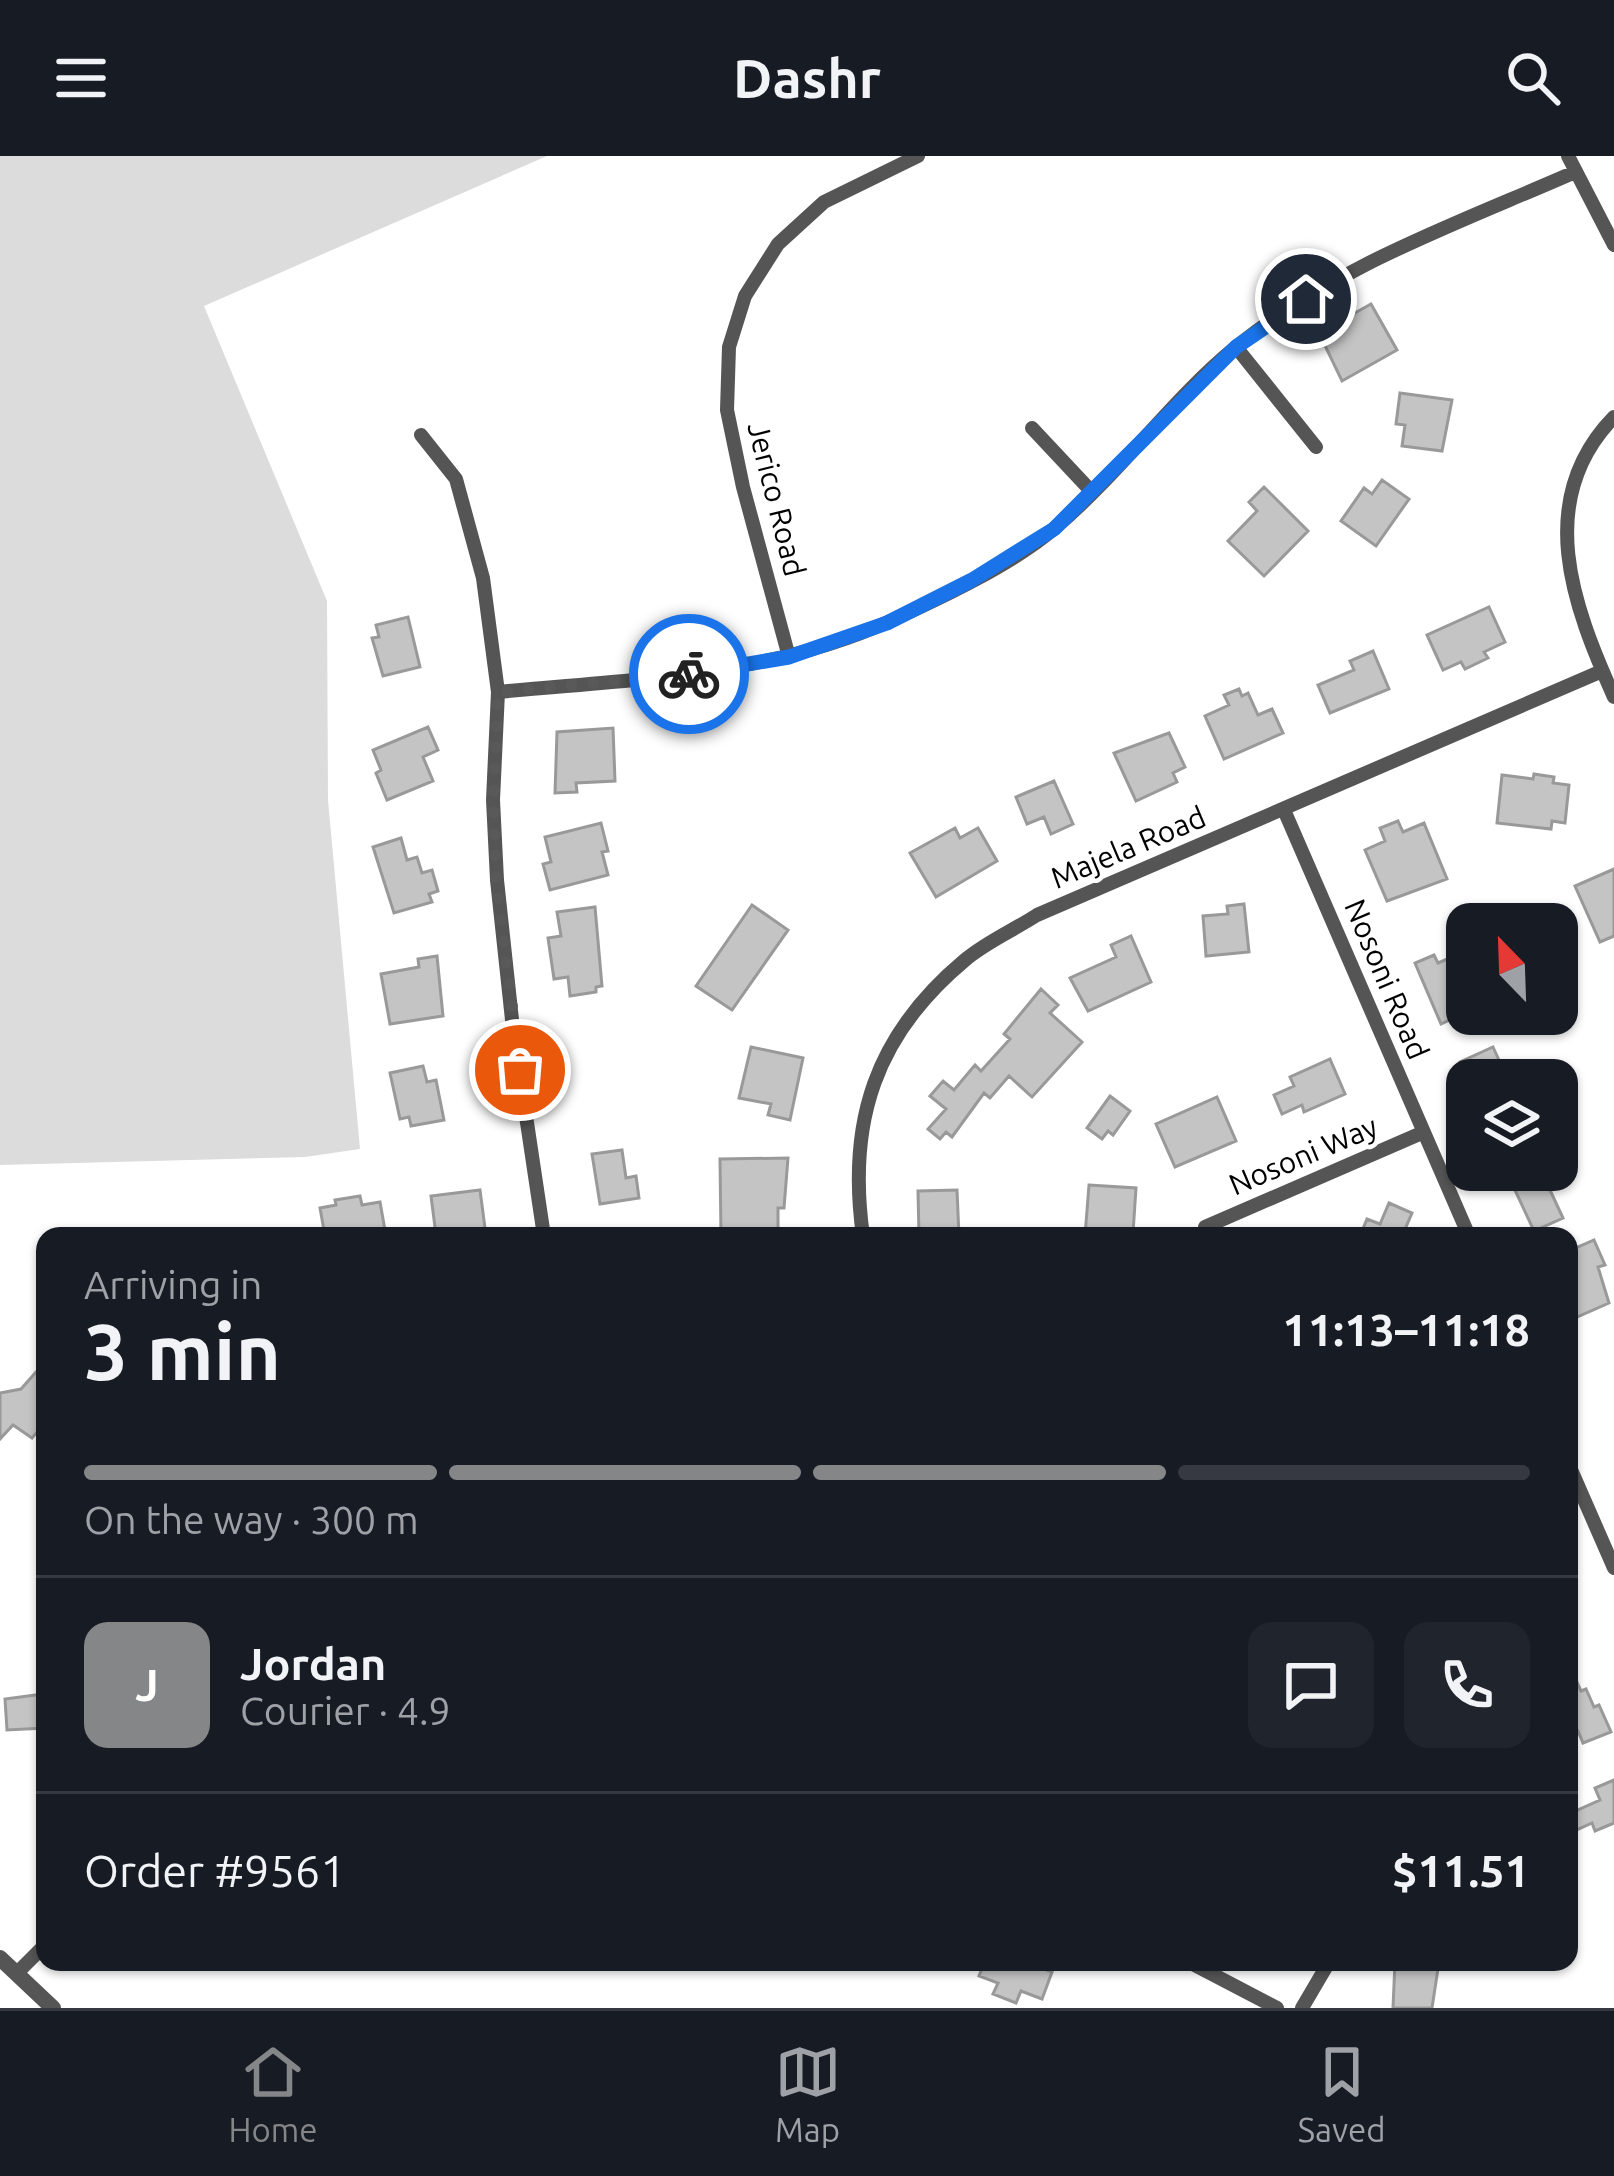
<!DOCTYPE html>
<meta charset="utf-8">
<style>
body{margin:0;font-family:Ubuntu,sans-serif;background:#20242c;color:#f1f3f6;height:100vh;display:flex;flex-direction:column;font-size:45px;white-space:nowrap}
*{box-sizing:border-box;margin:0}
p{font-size:39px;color:#9ea1a6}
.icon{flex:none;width:66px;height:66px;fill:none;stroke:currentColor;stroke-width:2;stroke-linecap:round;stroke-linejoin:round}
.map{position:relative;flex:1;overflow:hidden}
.details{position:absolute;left:36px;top:1071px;width:1542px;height:744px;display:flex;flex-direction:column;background:#171b24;border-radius:24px;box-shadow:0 3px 9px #0004}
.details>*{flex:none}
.needle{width:78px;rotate:337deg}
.fabs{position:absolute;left:1446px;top:747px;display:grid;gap:24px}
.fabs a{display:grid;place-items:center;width:132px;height:132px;border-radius:24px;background:#171b24;box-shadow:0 3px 9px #0004;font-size:60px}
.pin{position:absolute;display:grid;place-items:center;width:102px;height:102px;color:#fff;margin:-51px;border:6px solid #fff;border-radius:50%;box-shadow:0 3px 12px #0007}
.courier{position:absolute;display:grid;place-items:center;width:120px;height:120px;margin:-60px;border:9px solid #1a73e8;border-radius:50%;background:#fff;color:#222;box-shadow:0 3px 15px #0007}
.summary em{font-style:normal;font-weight:600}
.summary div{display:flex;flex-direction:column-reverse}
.summary{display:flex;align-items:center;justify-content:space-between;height:204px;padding:0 48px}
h1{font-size:78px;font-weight:600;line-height:90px}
.bar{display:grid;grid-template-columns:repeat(4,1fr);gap:18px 12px;align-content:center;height:144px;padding:0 48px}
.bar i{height:15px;border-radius:9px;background:#363941}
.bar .selected{background:#858687}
.bar p{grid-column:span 4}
.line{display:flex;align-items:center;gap:30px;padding:0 48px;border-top:3px solid #363941}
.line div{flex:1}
.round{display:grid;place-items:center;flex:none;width:126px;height:126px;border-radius:24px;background:#20242c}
header{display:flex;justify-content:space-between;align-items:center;height:156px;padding:0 48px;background:#171b24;font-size:54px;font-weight:600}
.menu{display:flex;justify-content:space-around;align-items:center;height:168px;border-top:3px solid #363941;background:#171b24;font-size:33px;color:#9ea1a6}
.menu a{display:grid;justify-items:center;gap:6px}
.menu .selected{color:#858687}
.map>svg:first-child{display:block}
.green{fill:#dcdcdc}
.building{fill:#c4c4c4;stroke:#999;stroke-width:3}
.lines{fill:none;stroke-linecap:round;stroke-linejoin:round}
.minor{stroke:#555;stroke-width:14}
.tertiary{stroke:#555;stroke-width:16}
.done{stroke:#595959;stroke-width:12;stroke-dasharray:0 21.6}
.route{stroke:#1a73e8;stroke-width:15}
.labels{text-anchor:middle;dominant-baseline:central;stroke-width:9;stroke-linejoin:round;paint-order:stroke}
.street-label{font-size:30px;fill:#000;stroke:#fff}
</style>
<header><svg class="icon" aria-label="menu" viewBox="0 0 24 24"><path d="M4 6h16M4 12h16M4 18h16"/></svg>Dashr<svg class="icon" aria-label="search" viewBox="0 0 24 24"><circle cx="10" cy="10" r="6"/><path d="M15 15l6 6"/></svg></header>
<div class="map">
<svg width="1614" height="1852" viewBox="0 0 1614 1852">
<rect width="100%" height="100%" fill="#fff"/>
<!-- green -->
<path class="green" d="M 0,0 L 547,0 L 204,150 L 327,445 L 328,644 L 360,993 L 305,1001 L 0,1009 Z"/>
<!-- building -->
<path class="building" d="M 1371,148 L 1397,194 L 1342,225 L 1319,177 Z
M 1400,237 L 1452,244 L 1442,295 L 1402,290 L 1405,269 L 1396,268 Z
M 1382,324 L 1409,343 L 1376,390 L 1341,365 L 1364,332 L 1372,338 Z
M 1264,331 L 1308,375 L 1264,420 L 1228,385 L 1257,355 L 1249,346 Z
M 1489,451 L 1505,486 L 1484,496 L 1488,502 L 1465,513 L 1461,506 L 1443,514 L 1427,479 Z
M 408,461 L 420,511 L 383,520 L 372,482 L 379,481 L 376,469 Z
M 1373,495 L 1389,533 L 1330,557 L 1318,529 L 1354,514 L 1350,505 Z
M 1239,533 L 1242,540 L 1248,537 L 1258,559 L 1272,553 L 1283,577 L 1224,603 L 1205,560 L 1229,549 L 1224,539 Z
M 428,571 L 438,594 L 423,601 L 433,625 L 387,644 L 376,617 L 381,614 L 373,594 Z
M 613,572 L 615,625 L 576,627 L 577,636 L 555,637 L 557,576 Z
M 1169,577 L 1185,611 L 1173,617 L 1177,626 L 1136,645 L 1114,597 Z
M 1534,618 L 1554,621 L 1553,627 L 1569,629 L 1565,667 L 1552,665 L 1551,673 L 1497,667 L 1502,619 L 1533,623 Z
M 1054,625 L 1073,668 L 1051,678 L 1044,661 L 1027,668 L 1016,641 Z
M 1398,665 L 1403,676 L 1424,667 L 1447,723 L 1387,745 L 1365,694 L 1385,685 L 1380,672 Z
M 601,667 L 608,695 L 602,696 L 608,719 L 550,734 L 543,708 L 551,706 L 545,681 Z
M 955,672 L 960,682 L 978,672 L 997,705 L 936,741 L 910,697 Z
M 401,682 L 407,704 L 417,701 L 422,717 L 432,714 L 438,735 L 429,738 L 432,746 L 394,757 L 373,691 Z
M 1614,713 L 1614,780 L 1600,786 L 1575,730 Z
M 1244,748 L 1249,796 L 1206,800 L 1203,760 L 1228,758 L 1227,750 Z
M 752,749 L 788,774 L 732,854 L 696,830 Z
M 595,751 L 602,830 L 596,831 L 596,836 L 570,840 L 568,821 L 554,823 L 548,782 L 561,780 L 557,756 Z
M 1131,780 L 1151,826 L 1088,855 L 1070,822 L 1116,801 L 1111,789 Z
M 1434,799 L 1438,807 L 1452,801 L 1467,836 L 1467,856 L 1441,868 L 1415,807 Z
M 437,800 L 443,860 L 390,868 L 381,818 L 419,811 L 418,803 Z
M 1041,833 L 1058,849 L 1050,857 L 1082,886 L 1032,941 L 1009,920 L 990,942 L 984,937 L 952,981 L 946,976 L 940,983 L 928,973 L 946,953 L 930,940 L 943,925 L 954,934 L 975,909 L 981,915 L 1010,883 L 1004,878 Z
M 751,891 L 803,902 L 790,964 L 768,959 L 771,948 L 739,942 Z
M 1493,891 L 1508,924 L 1468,924 L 1460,906 Z
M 1330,903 L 1345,938 L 1304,956 L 1302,949 L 1282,958 L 1274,939 L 1294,930 L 1290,921 Z
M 423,910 L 427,926 L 436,924 L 444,964 L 411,970 L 409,961 L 400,963 L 390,917 Z
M 1110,940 L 1130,955 L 1113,979 L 1108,975 L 1102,983 L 1087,972 Z
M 1217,941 L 1236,985 L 1175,1011 L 1156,968 Z
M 622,994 L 626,1022 L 636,1020 L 639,1042 L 600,1048 L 592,998 Z
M 788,1002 L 784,1052 L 778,1052 L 778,1079 L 721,1080 L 720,1003 Z
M 1543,1019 L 1563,1062 L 1534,1075 L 1514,1032 Z
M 1089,1029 L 1136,1032 L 1133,1077 L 1085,1080 Z
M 480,1034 L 485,1072 L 436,1079 L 431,1040 Z
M 957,1034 L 959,1080 L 919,1080 L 918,1035 Z
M 360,1040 L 362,1049 L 380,1046 L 386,1080 L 325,1080 L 320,1052 L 336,1049 L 335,1044 Z
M 1389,1047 L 1412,1057 L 1403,1078 L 1408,1080 L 1360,1080 L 1367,1063 L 1380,1068 Z
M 1594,1084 L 1605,1109 L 1598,1111 L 1609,1147 L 1577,1161 L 1569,1144 L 1569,1095 Z
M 36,1216 L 45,1220 L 45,1267 L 32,1282 L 13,1269 L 0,1283 L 0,1237 L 21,1233 Z
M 1569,1508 L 1581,1535 L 1586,1533 L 1594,1551 L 1599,1549 L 1611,1576 L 1583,1587 L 1578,1575 L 1569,1579 Z
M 43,1538 L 45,1572 L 7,1574 L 5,1543 Z
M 1614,1624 L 1614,1667 L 1595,1675 L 1592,1667 L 1572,1676 L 1569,1658 L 1600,1644 L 1595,1632 Z
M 985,1806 L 1026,1806 L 1052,1816 L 1042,1843 L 1021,1835 L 1016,1847 L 993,1838 L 998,1827 L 979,1820 Z
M 1395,1806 L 1439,1806 L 1432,1852 L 1393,1852 Z"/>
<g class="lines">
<!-- minor -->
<path class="minor" d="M 1568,0 L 1614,89
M 1236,191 L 1316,291
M 1614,261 C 1533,344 1573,450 1614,541
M 1032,272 L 1092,336
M 421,279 L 456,323 L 483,422 L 498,536 L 493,644 L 497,724 L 513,873 L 544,1080
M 789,501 L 743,331 L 727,254 L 729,191 L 745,140 L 778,88 L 824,46 L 918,0
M 498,536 C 630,523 767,521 890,465 C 941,442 1015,407 1056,371 C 1121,316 1171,244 1236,191 C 1335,110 1459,67 1575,16
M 1284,654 L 1469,1080
M 1205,1071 L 1424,976
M 863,1080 C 847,966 875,879 965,804 C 986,786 1014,774 1037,759 L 1602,515
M 1569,1309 L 1614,1412
M 1189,1806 L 1277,1852
M 18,1816 L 45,1789
M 1302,1852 L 1329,1806"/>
<!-- tertiary -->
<path class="tertiary" d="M 0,1802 L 53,1852"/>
</g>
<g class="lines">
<!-- done -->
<path class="done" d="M 520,914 L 496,724 L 493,644 L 498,536 L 689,518"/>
<!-- route -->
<path class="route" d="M 689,518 L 789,501 L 887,467 L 972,424 L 1054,373 L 1236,191 L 1306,143"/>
</g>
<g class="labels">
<!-- street labels -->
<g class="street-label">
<text transform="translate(777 343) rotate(76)">Jerico Road</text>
<text transform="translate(1128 691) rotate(-23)">Majela Road</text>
<text transform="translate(1387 823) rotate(67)">Nosoni Road</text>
<text transform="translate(1303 999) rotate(-23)">Nosoni Way</text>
</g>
</g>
</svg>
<div class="fabs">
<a><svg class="needle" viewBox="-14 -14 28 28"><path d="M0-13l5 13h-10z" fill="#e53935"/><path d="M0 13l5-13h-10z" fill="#9ea1a6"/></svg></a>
<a><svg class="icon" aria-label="layers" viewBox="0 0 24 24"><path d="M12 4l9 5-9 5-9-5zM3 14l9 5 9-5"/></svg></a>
</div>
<div class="pin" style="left:520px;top:914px;background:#ea580c"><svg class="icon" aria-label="bag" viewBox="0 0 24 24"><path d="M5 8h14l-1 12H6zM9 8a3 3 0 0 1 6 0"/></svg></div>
<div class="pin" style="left:1306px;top:143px;background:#1f2937"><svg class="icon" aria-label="home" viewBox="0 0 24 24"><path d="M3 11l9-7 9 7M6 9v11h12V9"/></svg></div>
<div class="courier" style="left:689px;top:518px"><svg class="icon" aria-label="bike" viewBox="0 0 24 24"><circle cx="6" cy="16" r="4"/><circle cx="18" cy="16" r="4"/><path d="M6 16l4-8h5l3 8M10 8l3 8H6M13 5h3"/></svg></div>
<section class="details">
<div class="summary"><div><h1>3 min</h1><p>Arriving in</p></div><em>11:13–11:18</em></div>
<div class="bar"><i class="selected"></i><i class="selected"></i><i class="selected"></i><i></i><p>On the way · 300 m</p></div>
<div class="line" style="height:216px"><b class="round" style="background:#858687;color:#fff">J</b><div><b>Jordan</b><p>Courier · 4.9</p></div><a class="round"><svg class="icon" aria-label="chat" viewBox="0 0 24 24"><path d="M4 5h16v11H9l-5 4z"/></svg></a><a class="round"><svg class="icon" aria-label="phone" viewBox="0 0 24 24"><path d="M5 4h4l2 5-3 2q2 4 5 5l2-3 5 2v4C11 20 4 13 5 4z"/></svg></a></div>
<div class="line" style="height:156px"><div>Order #9561</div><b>$11.51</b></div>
</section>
</div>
<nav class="menu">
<a class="selected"><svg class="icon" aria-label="home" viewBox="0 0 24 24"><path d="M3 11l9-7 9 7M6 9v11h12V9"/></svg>Home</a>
<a><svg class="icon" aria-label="map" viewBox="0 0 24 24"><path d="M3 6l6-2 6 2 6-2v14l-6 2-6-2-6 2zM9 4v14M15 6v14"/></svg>Map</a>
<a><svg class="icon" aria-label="saved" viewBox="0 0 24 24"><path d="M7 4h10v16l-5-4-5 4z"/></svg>Saved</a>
</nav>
